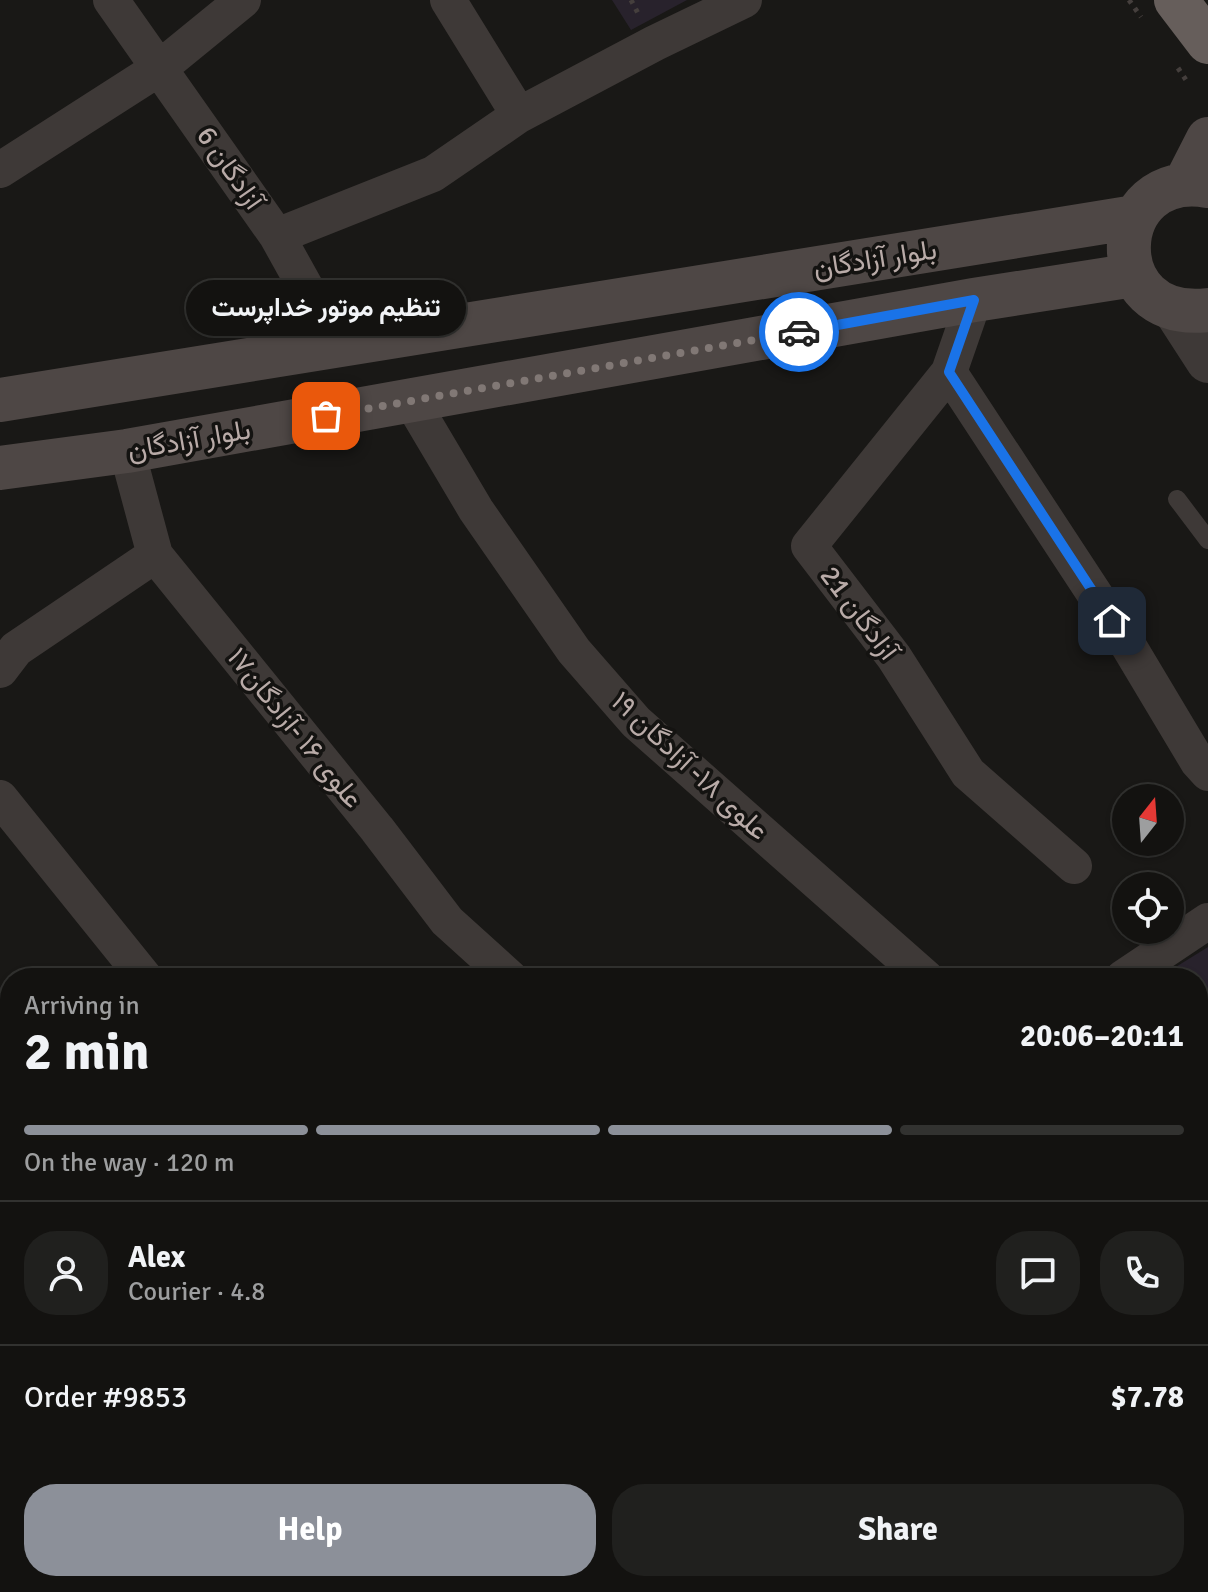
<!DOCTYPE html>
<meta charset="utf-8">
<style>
body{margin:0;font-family:Signika,Vazirmatn,sans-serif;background:#20201e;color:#f1f3f6;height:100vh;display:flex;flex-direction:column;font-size:30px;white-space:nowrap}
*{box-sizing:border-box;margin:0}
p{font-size:26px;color:#9d9e9f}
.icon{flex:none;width:44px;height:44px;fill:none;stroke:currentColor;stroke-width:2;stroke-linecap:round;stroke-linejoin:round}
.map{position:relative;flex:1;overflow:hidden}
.details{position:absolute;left:0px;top:968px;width:1208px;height:624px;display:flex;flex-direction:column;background:#131210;border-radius:32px 32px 0 0;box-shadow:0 2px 6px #0004,0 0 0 2px #323230}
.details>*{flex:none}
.needle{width:52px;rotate:17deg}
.controls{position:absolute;left:1112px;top:784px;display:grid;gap:16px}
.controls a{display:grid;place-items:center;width:72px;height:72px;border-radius:50%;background:#131210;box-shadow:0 2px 6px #0004,0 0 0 2px #323230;font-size:40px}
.pin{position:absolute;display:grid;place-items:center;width:68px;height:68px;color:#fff;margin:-34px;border-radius:16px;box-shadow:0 4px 12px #0006}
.courier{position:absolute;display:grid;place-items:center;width:80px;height:80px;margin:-40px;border:6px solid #1a73e8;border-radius:50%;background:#fff;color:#222;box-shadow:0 2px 10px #0007}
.bubble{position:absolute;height:56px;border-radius:28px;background:#131210;box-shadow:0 2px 6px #0004,0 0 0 2px #323230;font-size:26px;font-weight:700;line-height:56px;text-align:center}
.headline em{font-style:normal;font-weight:700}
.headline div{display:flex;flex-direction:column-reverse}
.headline{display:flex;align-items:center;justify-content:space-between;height:136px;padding:0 24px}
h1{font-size:52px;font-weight:700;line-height:60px}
.bar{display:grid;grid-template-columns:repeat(4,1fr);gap:12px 8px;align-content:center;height:96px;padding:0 24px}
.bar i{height:10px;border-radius:6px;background:#323230}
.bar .selected{background:#8c9099}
.bar p{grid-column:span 4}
.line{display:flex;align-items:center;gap:20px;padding:0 24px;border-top:2px solid #323230}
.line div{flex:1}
.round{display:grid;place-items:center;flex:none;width:84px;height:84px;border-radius:32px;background:#20201e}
.action{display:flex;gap:16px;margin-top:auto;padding:16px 24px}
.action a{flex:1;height:92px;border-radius:32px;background:#8c9099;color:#fff;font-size:32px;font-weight:700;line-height:92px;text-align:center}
.action a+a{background:#20201e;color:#f1f3f6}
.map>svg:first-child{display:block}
.green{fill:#28222c}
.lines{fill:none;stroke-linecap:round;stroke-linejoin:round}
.path{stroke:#453f3d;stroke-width:5;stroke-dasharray:4 6;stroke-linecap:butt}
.service{stroke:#3e3937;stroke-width:18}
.minor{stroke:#3e3937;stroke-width:36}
.tertiary{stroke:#3e3937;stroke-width:44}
.secondary{stroke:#4e4745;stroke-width:44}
.trunk{stroke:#665e5b;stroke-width:44}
.done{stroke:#817875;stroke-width:8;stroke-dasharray:0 14.4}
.route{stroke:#1a73e8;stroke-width:10}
.labels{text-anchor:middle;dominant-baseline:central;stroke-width:7;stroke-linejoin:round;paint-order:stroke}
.street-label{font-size:28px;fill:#b9aba8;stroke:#141311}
</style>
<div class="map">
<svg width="1208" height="1592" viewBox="0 0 1208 1592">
<rect width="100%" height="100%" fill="#191816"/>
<!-- green -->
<path class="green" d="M 612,0 L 687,0 L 631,30 Z
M 1208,947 L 1208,1398 L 1198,1383 L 1198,978 L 1158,978 Z"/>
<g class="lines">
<!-- path -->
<path class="path" d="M 631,0 L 640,17
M 1129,0 L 1141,17
M 1178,68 L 1186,80
M 1198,1061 L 1208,1047
M 1198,1066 L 1208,1101
M 1198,1161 L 1208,1154
M 1198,1223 L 1208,1217
M 1198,1228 L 1208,1233
M 1198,1281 L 1208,1284"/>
<!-- service -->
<path class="service" d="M 1177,499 L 1208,540"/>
<!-- minor -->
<path class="minor" d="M 111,0 L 277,236 L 337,344
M 448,0 L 519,115
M 0,170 L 161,67 L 243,0
M 277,236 L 433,174 L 519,115 L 655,43 L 744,0
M 974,300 L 949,372 L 809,546 L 894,657 L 968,773 L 1074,866
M 949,372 L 1128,645 L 1198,762 L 1208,773
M 412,402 L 476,510 L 574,651 L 636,722 L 926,978
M 127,451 L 155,555 L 377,829 L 447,921 L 510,978
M 0,670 L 16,649 L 155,555
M 0,798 L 145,978
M 1123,978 L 1208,921
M 0,1234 L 10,1248
M 1198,1401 L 1208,1395
M 1198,1435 L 1208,1450
M 431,1582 L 438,1592
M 749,1582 L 756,1592
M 988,1582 L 995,1592"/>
<!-- tertiary -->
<path class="tertiary" d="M 1175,310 L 1208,361"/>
<!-- secondary -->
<path class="secondary" d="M 1185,184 L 1208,139
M 1208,186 C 1106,168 1099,323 1208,310
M 0,400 L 1135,217
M 0,468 L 127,451 L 974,300 L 1134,275"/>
<!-- trunk -->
<path class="trunk" d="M 1176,0 L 1208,42"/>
</g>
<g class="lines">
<!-- done -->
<path class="done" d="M 326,416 L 799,332"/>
<!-- route -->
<path class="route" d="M 799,332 L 974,300 L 949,372 L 1112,621"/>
</g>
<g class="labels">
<!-- street labels -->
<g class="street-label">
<text transform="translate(230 168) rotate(55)">آزادگان 6</text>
<text transform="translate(875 259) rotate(-9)">بلوار آزادگان</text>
<text transform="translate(189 440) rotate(-10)">بلوار آزادگان</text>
<text transform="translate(859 613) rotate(53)">آزادگان 21</text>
<text transform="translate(295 728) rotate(51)">علوی ۱۶ -آزادگان۱۷</text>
<text transform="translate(690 766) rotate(43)">علوی ۱٨- آزادگان ۱۹</text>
</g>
</g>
</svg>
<div class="controls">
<a><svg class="needle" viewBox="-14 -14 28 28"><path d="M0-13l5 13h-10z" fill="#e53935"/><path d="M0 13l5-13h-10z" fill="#9d9e9f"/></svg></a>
<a><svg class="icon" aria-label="locate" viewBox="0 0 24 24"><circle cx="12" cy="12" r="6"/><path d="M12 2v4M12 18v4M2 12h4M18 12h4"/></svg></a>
</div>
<div class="pin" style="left:326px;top:416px;background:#ea580c"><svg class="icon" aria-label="bag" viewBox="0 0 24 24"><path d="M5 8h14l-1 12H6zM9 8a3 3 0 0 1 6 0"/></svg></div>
<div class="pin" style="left:1112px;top:621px;background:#1f2937"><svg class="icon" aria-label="home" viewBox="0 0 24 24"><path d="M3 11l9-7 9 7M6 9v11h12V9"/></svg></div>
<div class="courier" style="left:799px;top:332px"><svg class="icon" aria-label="car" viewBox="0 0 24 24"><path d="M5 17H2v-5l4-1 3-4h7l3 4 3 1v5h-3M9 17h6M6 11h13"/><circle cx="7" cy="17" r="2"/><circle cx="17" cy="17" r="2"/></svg></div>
<div class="bubble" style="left:186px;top:280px;width:280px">تنظیم موتور خداپرست</div>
<section class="details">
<div class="headline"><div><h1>2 min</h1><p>Arriving in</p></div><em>20:06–20:11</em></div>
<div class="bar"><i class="selected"></i><i class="selected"></i><i class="selected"></i><i></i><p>On the way · 120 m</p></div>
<div class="line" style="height:144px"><a class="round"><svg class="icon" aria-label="person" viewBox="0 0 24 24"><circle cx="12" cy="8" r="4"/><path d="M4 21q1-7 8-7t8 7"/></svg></a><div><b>Alex</b><p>Courier · 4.8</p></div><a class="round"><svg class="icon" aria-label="chat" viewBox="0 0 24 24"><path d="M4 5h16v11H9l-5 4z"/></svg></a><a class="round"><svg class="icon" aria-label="phone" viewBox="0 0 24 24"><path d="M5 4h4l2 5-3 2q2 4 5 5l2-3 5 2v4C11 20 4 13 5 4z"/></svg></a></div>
<div class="line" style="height:104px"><div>Order #9853</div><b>$7.78</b></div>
<div class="action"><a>Help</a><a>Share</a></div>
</section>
</div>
